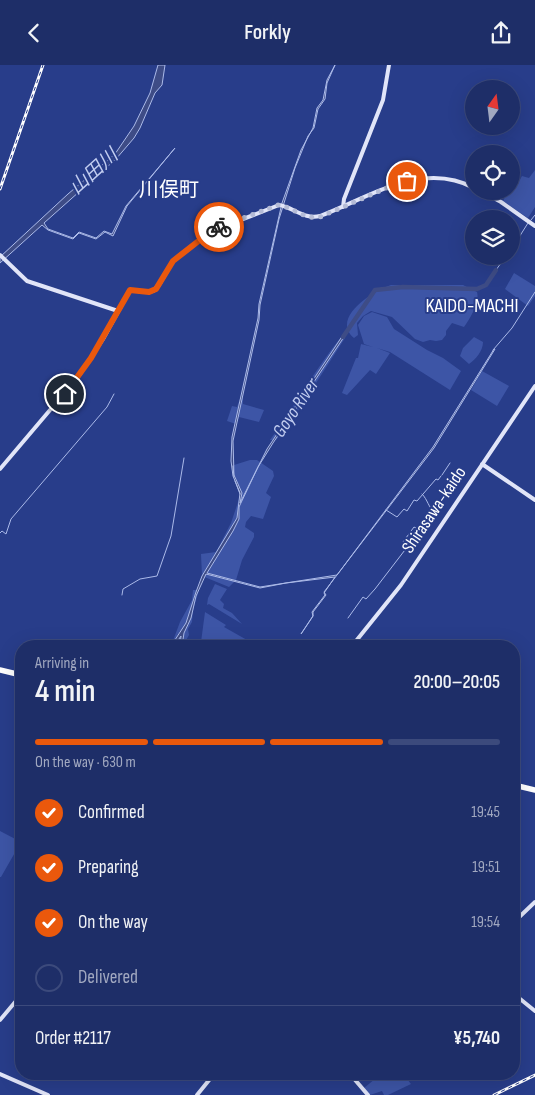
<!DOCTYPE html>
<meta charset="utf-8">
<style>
body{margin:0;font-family:"Sofia Sans Condensed","Noto Sans JP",sans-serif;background:#26366e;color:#f1f3f6;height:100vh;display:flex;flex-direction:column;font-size:19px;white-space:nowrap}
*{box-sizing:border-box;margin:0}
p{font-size:16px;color:#a1a8c0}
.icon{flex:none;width:28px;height:28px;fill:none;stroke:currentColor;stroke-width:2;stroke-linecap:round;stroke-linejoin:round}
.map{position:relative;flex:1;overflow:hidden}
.panel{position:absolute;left:15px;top:575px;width:505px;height:440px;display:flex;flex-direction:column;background:#1e2e68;border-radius:20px;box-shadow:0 5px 20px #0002,0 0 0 1px #3c4a7c}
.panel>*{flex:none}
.needle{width:32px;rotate:14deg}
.tools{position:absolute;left:465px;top:15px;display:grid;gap:10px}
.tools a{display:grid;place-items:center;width:55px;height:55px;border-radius:50%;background:#1e2e68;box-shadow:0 5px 20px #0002,0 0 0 1px #3c4a7c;font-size:25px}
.pin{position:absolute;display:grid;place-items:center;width:42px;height:42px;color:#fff;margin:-21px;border:2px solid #fff;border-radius:50%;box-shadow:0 1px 5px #0007}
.courier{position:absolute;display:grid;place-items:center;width:50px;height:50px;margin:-25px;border:4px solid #ea580c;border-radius:50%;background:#fff;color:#222;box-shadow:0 1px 6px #0007}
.overview em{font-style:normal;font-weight:600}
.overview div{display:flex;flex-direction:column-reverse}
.overview{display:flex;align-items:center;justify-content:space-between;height:85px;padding:0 20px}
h1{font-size:32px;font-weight:600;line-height:38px}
.bar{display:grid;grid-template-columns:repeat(4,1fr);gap:8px 5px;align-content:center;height:60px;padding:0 20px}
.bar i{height:6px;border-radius:4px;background:#3c4a7c}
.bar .active{background:#ea580c}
.bar p{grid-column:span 4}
.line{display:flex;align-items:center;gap:12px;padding:0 20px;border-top:1px solid #3c4a7c}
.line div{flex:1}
ol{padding:0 20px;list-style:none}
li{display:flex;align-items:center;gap:15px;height:55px}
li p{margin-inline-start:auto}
li .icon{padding:5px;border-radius:50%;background:#ea580c;color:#fff;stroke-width:4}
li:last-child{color:#a1a8c0}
li i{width:28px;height:28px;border:2px solid #3c4a7c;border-radius:50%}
header{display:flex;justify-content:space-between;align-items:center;height:65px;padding:0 20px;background:#1e2e68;font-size:22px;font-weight:600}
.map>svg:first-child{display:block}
.green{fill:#3d55a6}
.water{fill:#3e4c86;stroke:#abbae9}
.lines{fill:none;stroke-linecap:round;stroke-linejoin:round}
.stream{stroke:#abbae9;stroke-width:1}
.river{stroke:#3e4c86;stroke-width:4.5}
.secondary{stroke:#e1e5f8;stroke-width:4}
.highway{stroke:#fff;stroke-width:5.5}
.rail-casing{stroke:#fff;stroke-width:3}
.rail{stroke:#283d8a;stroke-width:1;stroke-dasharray:4;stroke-linecap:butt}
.done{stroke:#b4bbd6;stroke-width:5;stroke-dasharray:0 9}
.route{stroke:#ea580c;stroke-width:6}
.labels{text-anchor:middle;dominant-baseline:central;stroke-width:4;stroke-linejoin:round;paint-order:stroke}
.street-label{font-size:18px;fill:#fff;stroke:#283d8a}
.water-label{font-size:19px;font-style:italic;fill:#c2cdf0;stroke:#283d8a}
.quarter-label{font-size:20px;fill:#fff;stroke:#283d8a}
</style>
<header><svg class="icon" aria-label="back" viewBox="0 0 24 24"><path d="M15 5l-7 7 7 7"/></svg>Forkly<svg class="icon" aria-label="share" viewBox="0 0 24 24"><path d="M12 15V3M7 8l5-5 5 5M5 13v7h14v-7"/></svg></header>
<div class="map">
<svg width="535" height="1030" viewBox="0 0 535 1030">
<rect width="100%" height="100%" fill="#283d8a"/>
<!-- green -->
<path class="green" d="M 535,105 L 535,142 L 528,153 L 503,136 L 508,126 L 511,126 L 512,118 L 517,120 L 522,111 L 529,113 Z
M 514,208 L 535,221 L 535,231 L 528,241 L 505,224 Z
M 391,220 L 463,220 L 477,227 C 480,237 470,254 464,262 L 452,258 L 446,266 L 446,270 L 442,275 L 436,276 L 430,275 L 423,277 L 415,274 L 392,252 L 371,246 L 363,251 L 357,258 L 358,270 L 354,273 C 330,253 374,225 391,220 Z
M 372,247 L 387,252 L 394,264 L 427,285 L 443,293 L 461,306 L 450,325 L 390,287 L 377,283 L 390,288 L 376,309 L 370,305 L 347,330 L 342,328 L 356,293 L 358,293 L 361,279 L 373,282 L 364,279 L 358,260 L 364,251 Z
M 342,271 L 345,273 L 289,360 L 276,375 L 270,375 C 295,341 315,304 342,271 Z
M 474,272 L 483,277 C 483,286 476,294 469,299 L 460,291 L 463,283 Z
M 482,306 L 509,321 L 497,341 L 471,325 Z
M 241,331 L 243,331 L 243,339 L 264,345 L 259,357 L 239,352 L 236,359 L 227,356 L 232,341 L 237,342 Z
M 250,395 L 257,395 L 273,406 L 274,411 L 266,428 L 271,432 L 263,454 L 251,451 L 246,457 L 245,462 L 254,468 L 254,472 L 242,495 L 236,515 L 229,522 L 202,511 L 201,489 L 216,487 L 231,458 L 241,428 L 235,411 L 234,400 Z
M 215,519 L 227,524 L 220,535 L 224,539 L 223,543 L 232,548 L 242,559 L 209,539 L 207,540 L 208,533 Z
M 193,525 L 199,525 L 193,545 L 192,557 L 188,564 L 189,570 L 183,581 L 171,581 L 180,557 L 192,535 Z
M 205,547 L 226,560 L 224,562 L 247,575 L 245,581 L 209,581 L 201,577 Z
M 0,766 L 21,777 L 1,812 L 0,812 Z
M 381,1009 L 403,1009 L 411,1019 L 388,1030 L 384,1030 L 382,1026 L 370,1030 L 364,1023 Z"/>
<!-- water -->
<path class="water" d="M 158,0 L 165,0 L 162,20 L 155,28 L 140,63 L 134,73 L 116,94 L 44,158 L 48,164 L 73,173 L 79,167 L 96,173 L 104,166 L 112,169 L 126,141 L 175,83 L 127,141 L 113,171 L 105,167 L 96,174 L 79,168 L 73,174 L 48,165 L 42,160 L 0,198 L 0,192 L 68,129 L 115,89 L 134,61 L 150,28 Z
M 335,0 L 327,18 L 325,34 L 318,44 L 314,63 L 308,71 L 295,103 L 279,154 L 260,240 L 259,255 L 233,376 L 234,410 L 242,428 L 240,438 L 267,384 L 345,267 L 346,269 L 273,378 L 258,402 L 239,442 L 239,454 L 233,466 L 207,508 L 260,522 L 337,510 L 433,382 L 494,284 L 495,284 L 434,383 L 324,527 L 326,530 L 313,547 L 313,551 L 301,569 L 313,551 L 312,547 L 325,530 L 324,528 L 335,512 L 286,518 L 260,523 L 206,509 L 196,531 L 191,553 L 184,568 L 182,581 L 180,581 L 181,571 L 174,581 L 171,581 L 186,558 L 196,527 L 202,511 L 237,453 L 240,428 L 233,411 L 231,396 L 232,372 L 258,253 L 259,239 L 282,138 L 301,85 L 313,63 L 317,43 L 323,35 L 327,15 Z"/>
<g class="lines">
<!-- stream -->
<path class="stream" d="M 531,155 L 535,150
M 511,185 L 528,158
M 496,205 L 506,191
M 493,285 L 512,263 L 535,227
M 233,401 L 234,412
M 442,410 L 450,398
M 235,416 L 240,429
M 386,445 L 397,452 L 404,444 L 407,446 L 414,435 L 417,436 L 436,414 L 438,415 L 441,411
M 0,468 L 2,466 L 6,469 L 11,454 L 107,342 L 114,329
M 122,530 L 123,524 L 140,514 L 157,511 L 171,471 L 184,393
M 348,553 L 363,532 L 366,534 L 375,524 L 408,481 L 403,477 L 414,462 L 421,466 L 435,448 C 428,442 428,435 422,429"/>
<!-- river -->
<path class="river" d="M 343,272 L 375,225 L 403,222 L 477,224 L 486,220 L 496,205"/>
<!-- secondary -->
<path class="secondary" d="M 481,126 L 501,137 L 535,161
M 343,142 L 344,134 L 383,35 L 389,0
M 0,190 L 27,216 L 118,246
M 482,399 L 535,435
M 0,404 L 78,312 L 103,274 L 130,225 L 145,227 L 153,226 L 159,220 L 173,196 L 210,167 L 279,140 C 293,142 304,155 320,151 C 368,133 422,95 474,123
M 352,581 L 401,520 L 535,321
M 514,857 L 535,837
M 514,929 L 535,946
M 0,955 L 21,930
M 0,1009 L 48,1030
M 350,1009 L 368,1030
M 197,1030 L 214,1009"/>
<!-- highway -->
<path class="highway" d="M 0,605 L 21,610
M 514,720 L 535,725"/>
<!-- rail casing -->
<g class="rail-casing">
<path id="rail" d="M 0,124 L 43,0
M 494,1030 L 535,1010"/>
</g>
<!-- rail -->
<use href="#rail" class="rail"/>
</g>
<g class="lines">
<!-- done -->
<path class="done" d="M 219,162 L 278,140 C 293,142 304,155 320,152 L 391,121 L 407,116"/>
<!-- route -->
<path class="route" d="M 65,329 L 91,293 L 130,225 L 149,227 L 156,224 L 173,196 L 210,167 L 219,162"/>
</g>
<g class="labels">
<!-- street labels -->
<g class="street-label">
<text transform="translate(434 445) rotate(-56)">Shirasawa-kaido</text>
</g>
<!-- water labels -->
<g class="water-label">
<text transform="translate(94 107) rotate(-42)">山田川</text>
<text transform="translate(296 343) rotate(-56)">Goyo River</text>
</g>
<!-- quarter labels -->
<g class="quarter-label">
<text x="169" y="125">川俣町</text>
<text x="472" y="241">KAIDO-MACHI</text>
</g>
</g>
</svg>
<div class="tools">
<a><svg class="needle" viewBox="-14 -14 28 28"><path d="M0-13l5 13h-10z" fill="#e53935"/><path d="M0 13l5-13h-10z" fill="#a1a8c0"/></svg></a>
<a><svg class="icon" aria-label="locate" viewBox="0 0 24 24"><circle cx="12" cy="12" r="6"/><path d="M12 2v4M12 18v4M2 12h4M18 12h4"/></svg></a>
<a><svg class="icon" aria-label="layers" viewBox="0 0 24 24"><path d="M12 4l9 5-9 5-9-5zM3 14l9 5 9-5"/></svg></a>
</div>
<div class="pin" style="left:407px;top:116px;background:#ea580c"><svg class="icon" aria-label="bag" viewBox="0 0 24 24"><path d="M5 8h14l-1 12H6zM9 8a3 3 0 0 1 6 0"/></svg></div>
<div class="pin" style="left:65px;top:329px;background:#1f2937"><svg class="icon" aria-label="home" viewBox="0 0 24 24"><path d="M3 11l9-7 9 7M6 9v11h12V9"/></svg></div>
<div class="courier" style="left:219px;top:162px"><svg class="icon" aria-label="bike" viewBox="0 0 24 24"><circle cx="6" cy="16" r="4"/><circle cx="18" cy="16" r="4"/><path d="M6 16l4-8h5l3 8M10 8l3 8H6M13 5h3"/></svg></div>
<section class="panel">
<div class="overview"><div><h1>4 min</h1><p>Arriving in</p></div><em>20:00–20:05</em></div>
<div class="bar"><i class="active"></i><i class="active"></i><i class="active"></i><i></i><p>On the way · 630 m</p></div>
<ol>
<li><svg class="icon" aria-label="check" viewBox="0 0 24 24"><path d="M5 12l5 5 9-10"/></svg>Confirmed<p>19:45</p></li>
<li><svg class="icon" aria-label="check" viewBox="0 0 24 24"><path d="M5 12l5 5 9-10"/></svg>Preparing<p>19:51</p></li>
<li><svg class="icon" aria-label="check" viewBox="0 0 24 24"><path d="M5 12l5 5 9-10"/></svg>On the way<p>19:54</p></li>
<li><i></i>Delivered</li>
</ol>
<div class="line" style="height:65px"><div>Order #2117</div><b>¥5,740</b></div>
</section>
</div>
